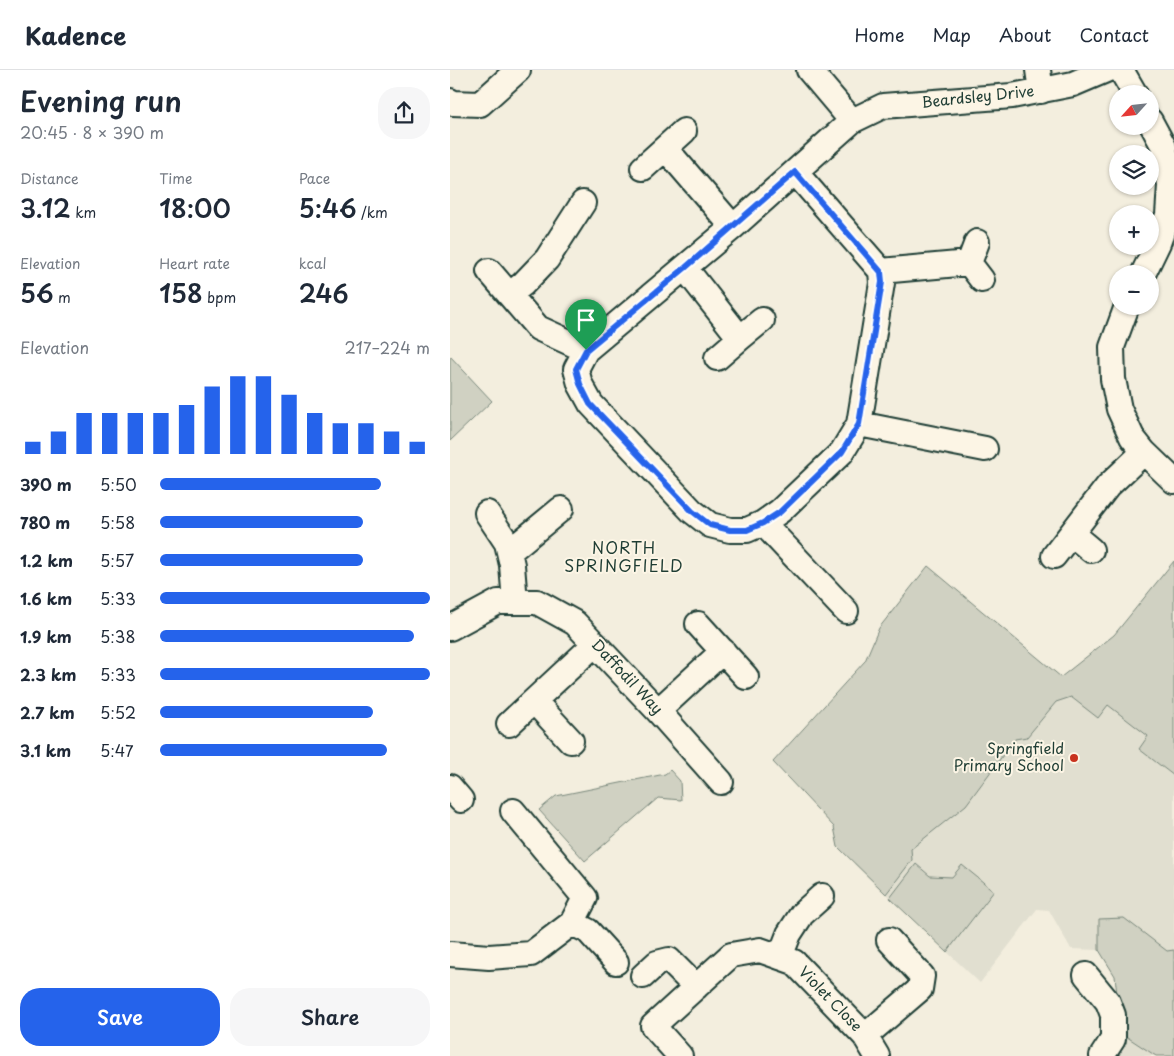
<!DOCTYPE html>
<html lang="en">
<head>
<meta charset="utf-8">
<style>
  :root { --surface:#fff; --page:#f6f6f7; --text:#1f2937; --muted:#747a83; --line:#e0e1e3; --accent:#2563eb }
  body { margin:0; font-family:"Playpen Sans",sans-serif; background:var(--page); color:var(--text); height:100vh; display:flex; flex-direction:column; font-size:19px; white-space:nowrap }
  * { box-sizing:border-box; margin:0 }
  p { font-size:16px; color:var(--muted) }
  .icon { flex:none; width:28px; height:28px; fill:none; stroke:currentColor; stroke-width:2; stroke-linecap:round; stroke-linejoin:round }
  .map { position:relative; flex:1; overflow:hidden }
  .panel { display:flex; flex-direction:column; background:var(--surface); width:450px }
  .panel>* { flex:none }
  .needle { width:32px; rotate:243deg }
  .tools { position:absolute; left:659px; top:15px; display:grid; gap:10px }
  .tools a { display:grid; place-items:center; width:50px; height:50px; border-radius:50%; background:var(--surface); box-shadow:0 1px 4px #0004; font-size:25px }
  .pin { position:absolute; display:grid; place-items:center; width:42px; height:42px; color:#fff; margin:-51px -21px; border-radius:50% 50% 50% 0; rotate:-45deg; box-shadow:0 0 5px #0007 }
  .pin .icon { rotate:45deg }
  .round { display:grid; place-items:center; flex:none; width:52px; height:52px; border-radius:20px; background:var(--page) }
  .summary { display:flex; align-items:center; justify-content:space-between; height:85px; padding:0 20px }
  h1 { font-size:28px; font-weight:600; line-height:38px }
  .metrics { display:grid; grid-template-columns:repeat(3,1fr); gap:8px; height:85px; padding:5px 20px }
  .metrics div { display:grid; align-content:center }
  .metrics b { font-size:25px; font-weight:600 }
  .metrics small { font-size:14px; font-weight:400 }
  .metrics p { font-size:14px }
  .chart { height:140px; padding:10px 20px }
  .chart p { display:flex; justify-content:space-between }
  .chart svg { width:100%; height:90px; margin-top:5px; stroke:var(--accent); stroke-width:6 }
  .primary-button { display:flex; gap:10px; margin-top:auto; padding:10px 20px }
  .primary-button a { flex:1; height:58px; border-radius:20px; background:var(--accent); color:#fff; font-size:20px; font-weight:600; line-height:58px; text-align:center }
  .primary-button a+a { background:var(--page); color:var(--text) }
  ul { padding:0 20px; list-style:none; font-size:16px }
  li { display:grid; grid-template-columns:80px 60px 1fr; align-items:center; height:38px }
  li i { height:12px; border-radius:6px; background:var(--accent) }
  header { display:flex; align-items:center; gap:30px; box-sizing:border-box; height:70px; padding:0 25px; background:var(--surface); border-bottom:1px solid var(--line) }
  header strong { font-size:24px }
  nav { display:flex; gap:28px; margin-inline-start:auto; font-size:18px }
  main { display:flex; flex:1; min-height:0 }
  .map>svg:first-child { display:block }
  .built { fill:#e1dfd0 }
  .green { fill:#d0d1c2; stroke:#78877b }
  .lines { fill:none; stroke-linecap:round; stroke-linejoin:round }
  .minor-casing { stroke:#1f3d34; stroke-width:28 }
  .minor { stroke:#fcf5e5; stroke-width:24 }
  .route-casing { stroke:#fff; stroke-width:10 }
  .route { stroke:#2563eb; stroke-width:6 }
  .poi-dot { fill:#c8321e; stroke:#fcf5e5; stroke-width:2 }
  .labels { text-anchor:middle; stroke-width:4; stroke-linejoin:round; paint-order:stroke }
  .street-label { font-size:15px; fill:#1f3d34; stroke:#fcf5e5 }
  .poi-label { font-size:15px; fill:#1f3d34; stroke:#fcf5e5; text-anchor:end }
  .neighbourhood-label { font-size:16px; letter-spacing:1px; fill:#1f3d34; stroke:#fcf5e5 }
</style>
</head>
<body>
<header>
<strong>Kadence</strong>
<nav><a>Home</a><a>Map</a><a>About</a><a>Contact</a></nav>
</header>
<main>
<section class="panel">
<div class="summary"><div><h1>Evening run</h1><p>20:45 · 8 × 390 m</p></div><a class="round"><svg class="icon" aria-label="share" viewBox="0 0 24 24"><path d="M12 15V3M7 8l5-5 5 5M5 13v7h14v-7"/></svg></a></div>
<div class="metrics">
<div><p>Distance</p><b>3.12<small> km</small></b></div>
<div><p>Time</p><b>18:00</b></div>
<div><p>Pace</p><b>5:46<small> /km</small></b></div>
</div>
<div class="metrics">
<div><p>Elevation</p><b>56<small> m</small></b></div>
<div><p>Heart rate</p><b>158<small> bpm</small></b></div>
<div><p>kcal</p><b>246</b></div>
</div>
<div class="chart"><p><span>Elevation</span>217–224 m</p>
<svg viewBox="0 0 160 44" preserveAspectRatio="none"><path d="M5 44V38M15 44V33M25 44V24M35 44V24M45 44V24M55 44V24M65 44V20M75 44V11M85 44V6M95 44V6M105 44V15M115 44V24M125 44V29M135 44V29M145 44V33M155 44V38"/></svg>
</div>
<ul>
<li><b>390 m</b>5:50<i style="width:82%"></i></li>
<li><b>780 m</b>5:58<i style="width:75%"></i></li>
<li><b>1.2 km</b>5:57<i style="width:75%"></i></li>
<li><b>1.6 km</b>5:33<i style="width:100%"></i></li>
<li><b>1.9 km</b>5:38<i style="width:94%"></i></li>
<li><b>2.3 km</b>5:33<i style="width:100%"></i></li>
<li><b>2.7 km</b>5:52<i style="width:79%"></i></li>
<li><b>3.1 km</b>5:47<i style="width:84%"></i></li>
</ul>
<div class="primary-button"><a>Save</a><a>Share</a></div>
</section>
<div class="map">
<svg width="724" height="986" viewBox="0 0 724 986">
  <rect width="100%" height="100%" fill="#f3eede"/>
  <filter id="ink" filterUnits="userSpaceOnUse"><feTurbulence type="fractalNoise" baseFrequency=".02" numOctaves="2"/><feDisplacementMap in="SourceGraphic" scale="10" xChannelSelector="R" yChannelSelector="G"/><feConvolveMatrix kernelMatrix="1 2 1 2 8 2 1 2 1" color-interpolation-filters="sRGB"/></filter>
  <g filter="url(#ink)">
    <path class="built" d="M 724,491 L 724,986 L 655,986 L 671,963 L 665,906 L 649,880 L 621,879 L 599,840 L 587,839 L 530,913 L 404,794 L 443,762 L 611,607 L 664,565 Z"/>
    <path class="green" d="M 0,286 L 42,331 L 0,371 Z
      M 724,491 L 724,706 L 689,679 L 698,666 L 658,635 L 648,648 L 621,627 L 606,632 L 577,667 L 565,669 L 516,735 L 461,779 L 462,790 L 436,824 L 388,777 L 384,757 L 323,692 L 415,591 L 429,558 L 478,496 L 611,607 L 664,565 Z
      M 220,700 L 230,711 L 231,730 L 208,728 L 135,791 L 89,740 L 106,726 L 215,704 Z
      M 466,794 L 480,806 L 502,807 L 512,795 L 544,821 L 497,882 L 440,828 Z
      M 674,848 L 717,881 L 724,880 L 724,986 L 706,986 L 671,963 L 665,906 L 649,880 L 649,849 Z"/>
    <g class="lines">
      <g class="minor-casing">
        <path id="minor" d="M 359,0 L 402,51
          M 588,0 L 591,21
          M 671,0 L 685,24
          M 0,31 L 2,33 L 30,34 L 68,0
          M 215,78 L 283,157
          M 193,98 L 234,61
          M 345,102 L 431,201 L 432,213 L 409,354 L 392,382 L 330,441 L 313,453 L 297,460 L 280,460 L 260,455 L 242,441 L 141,334 L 130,314 L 126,299 L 136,280 L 283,157 L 402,51 L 433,36 L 562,26 L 623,14 L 656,0
          M 519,193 L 532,210
          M 235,198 L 290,268 L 312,250
          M 39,201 L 88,258 L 136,280
          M 431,201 L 519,193 L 527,172
          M 693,204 L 708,173 L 718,145 L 720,115 L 714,77 L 700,51
          M 60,224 L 73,214 L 97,189 L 133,133
          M 267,288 L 290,268
          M 409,354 L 535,379
          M 694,382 L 724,411
          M 37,443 L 57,473 L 62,495 L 65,532
          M 313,453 L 396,541
          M 622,464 L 641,480
          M 59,482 L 111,439
          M 604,486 L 658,416 L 694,382 L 682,367 L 669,339 L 663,309 L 662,277 L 677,236
          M 248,554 L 296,607
          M 0,558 L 48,532 L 87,532 L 125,553 L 208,641 L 271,712
          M 84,631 L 121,671
          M 208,641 L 273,581
          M 59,654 L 145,574
          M 0,717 L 11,730
          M 122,853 L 138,861 L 166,892
          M 0,884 L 39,887 L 81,884 L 122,853 L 135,828 L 63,741
          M 330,887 L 339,864 L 352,844 L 372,826
          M 636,905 L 658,932 L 663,945 L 663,969 L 652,986
          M 193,906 L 207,893 L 219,890 L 246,917
          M 415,966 L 470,919 L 472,906 L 439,870
          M 230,986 L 203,956 L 281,885 L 310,880 L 344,892 L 415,966 L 427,986"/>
      </g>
      <use href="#minor" class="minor"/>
    </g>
  </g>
  <g class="lines" filter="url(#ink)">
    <g class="route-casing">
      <path id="route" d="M 345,102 L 431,202 L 432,212 L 409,354 L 392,382 L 330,442 L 313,453 L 297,460 L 280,460 L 260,455 L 242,441 L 140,334 L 130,314 L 126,299 L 136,280 L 235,198 Z"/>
    </g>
    <use href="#route" class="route"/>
  </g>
  <circle class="poi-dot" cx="624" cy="688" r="5"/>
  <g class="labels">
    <g class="street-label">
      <text transform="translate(528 27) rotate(-6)" y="5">Beardsley Drive</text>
      <text transform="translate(177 607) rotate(47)" y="5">Daffodil Way</text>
      <text transform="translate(380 929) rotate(46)" y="5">Violet Close</text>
    </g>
    <g class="poi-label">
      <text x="614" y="684">Springfield<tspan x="614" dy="17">Primary School</tspan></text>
    </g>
    <g class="neighbourhood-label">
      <text x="174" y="484">NORTH<tspan x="174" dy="18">SPRINGFIELD</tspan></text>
    </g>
  </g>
</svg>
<div class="tools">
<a><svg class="needle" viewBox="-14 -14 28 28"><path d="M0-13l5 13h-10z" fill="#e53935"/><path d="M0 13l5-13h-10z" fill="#747a83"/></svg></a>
<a><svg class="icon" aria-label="layers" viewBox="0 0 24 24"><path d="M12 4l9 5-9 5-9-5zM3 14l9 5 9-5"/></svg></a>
<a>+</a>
<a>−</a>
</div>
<div class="pin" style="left:136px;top:280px;background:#1e9e55"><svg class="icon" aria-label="arrive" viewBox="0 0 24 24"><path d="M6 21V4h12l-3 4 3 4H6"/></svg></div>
</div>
</main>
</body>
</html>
